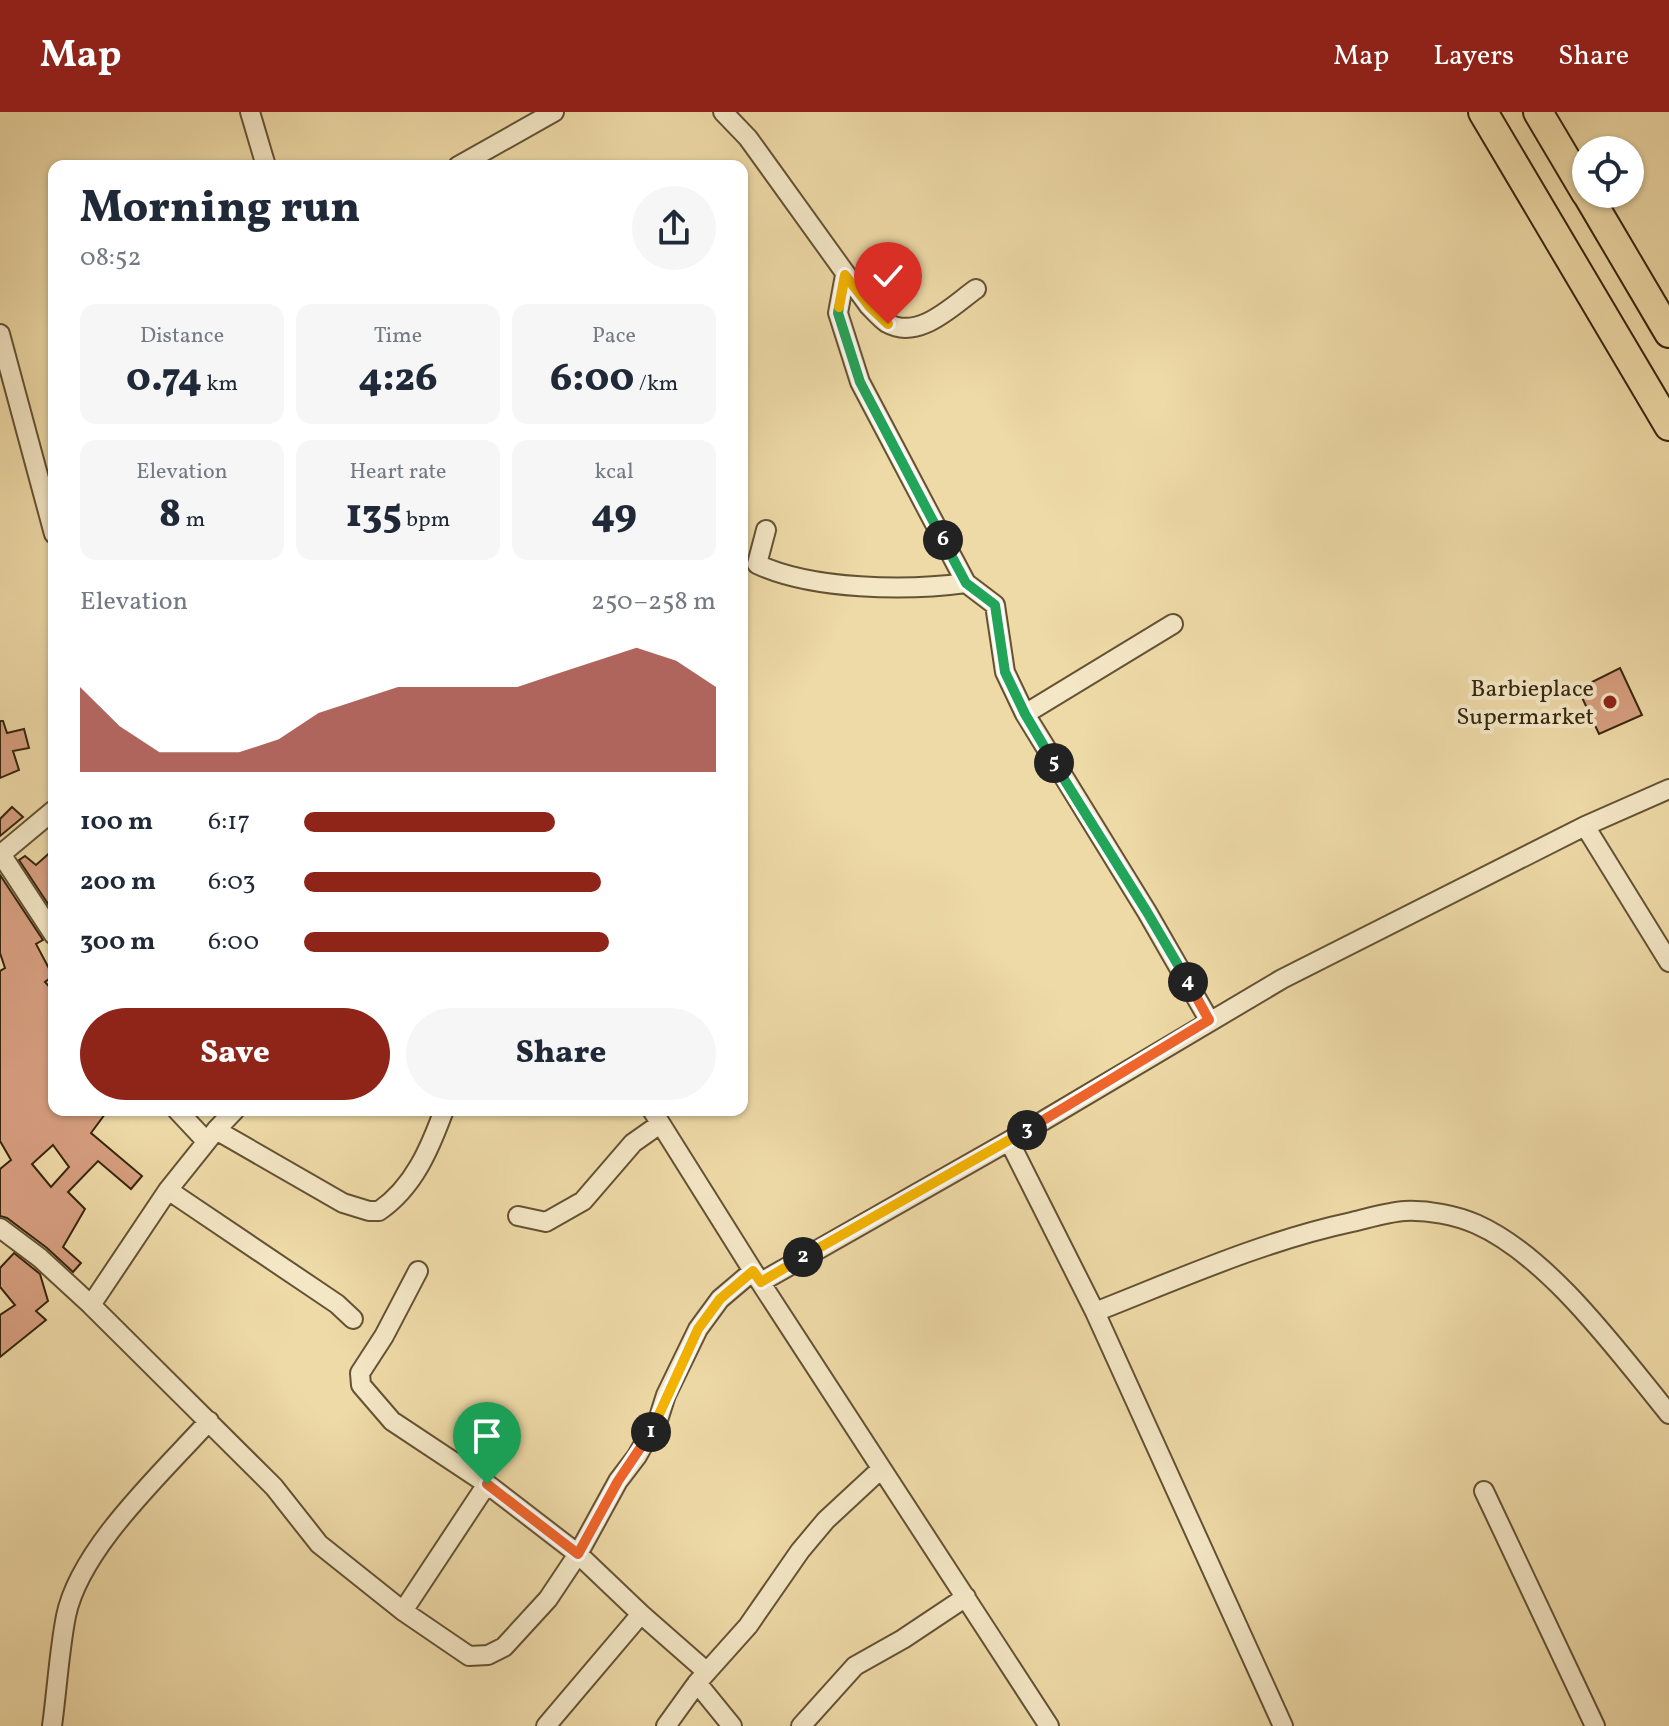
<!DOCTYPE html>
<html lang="en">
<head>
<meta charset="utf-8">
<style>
  :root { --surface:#fff; --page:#f6f6f7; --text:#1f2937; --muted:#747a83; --accent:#8f2418 }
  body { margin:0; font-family:Vollkorn,serif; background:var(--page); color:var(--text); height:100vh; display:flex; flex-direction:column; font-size:30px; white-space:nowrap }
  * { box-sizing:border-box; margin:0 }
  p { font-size:26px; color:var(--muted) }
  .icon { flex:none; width:44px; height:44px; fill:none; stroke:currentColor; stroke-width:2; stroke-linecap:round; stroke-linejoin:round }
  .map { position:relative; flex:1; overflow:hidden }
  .side { position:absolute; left:48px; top:48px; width:700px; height:956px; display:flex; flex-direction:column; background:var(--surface); border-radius:16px; box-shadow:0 2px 6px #0004 }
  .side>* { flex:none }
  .controls { position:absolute; left:1572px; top:24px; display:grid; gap:16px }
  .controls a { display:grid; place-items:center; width:72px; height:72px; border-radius:50%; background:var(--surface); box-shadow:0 2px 6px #0004; font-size:40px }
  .pin { position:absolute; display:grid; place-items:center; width:68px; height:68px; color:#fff; margin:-82px -34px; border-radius:50% 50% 50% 0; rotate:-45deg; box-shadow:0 0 8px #0007 }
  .pin .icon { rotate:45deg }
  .km { position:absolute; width:40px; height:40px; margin:-20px; border-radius:50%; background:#222; color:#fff; font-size:22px; line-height:40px; text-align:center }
  .round { display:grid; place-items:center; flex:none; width:84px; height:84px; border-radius:42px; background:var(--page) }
  .overview { display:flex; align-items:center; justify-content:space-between; height:136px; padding:0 32px }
  h1 { font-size:44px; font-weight:800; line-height:60px }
  .metrics { display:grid; grid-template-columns:repeat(3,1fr); gap:12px; height:136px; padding:8px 32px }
  .metrics div { display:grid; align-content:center; border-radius:16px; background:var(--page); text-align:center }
  .metrics b { font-size:40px; font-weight:800 }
  .metrics small { font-size:22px; font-weight:400 }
  .metrics p { font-size:22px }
  .chart { height:224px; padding:16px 32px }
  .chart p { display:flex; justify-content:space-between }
  .chart svg { width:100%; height:144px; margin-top:8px; fill:var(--accent); opacity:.7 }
  .cta { display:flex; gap:16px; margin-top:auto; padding:16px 32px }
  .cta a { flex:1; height:92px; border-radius:48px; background:var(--accent); color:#fff; font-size:32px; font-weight:800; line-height:92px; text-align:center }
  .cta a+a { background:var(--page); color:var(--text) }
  ul { padding:0 32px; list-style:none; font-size:26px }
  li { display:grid; grid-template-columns:128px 96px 1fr; align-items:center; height:60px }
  li i { height:20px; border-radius:10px; background:var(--accent) }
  header { display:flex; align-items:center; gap:48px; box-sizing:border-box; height:112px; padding:0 40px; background:var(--accent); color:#fff }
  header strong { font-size:38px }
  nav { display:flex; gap:44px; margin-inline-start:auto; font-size:28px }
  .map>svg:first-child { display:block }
  .building { fill:#d79f80; stroke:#36250d; stroke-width:2; fill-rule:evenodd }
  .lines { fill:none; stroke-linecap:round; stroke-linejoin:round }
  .minor-casing { stroke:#645234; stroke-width:22 }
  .primary-casing { stroke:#36250d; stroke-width:32 }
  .minor { stroke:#f4e7c6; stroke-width:18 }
  .primary { stroke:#eedaa7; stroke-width:28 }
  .split-1-casing { stroke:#fff; stroke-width:16 }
  .split-2-casing { stroke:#fff; stroke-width:16 }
  .split-3-casing { stroke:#fff; stroke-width:16 }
  .split-4-casing { stroke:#fff; stroke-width:16 }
  .split-5-casing { stroke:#fff; stroke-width:16 }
  .split-6-casing { stroke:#fff; stroke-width:16 }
  .split-7-casing { stroke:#fff; stroke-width:16 }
  .split-8-casing { stroke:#fff; stroke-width:16 }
  .split-1 { stroke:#f0652b; stroke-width:10 }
  .split-2 { stroke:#f5b400; stroke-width:10 }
  .split-3 { stroke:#f5b400; stroke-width:10 }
  .split-4 { stroke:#f0652b; stroke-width:10 }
  .split-5 { stroke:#22a559; stroke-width:10 }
  .split-6 { stroke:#22a559; stroke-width:10 }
  .split-7 { stroke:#22a559; stroke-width:10 }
  .split-8 { stroke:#f5b400; stroke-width:10 }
  .poi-dot { fill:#8f2418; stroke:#f4e7c6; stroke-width:3 }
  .labels { text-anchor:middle; stroke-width:8; stroke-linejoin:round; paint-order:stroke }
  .poi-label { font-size:24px; fill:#36250d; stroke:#f4e7c6; text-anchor:end }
</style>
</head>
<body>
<header>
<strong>Map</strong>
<nav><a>Map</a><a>Layers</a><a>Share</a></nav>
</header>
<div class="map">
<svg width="1669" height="1614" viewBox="0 0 1669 1614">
  <rect width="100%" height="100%" fill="#eedaa7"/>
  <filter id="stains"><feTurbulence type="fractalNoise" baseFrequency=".0025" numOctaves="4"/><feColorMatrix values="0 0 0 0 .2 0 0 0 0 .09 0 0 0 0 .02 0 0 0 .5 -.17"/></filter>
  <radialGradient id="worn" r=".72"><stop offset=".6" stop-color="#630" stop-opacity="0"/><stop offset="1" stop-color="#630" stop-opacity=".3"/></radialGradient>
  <path class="building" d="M 1620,556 L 1642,603 L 1599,622 L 1578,577 Z
    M 0,609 L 3,609 L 7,621 L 24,617 L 29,636 L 13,639 L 19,658 L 0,666 Z
    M 12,695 L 23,705 L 0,724 L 0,707 Z
    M 54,737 L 54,801 L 19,748 L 25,744 L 36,753 Z
    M 0,763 L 43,828 L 36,832 L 53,864 L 45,870 L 54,880 L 54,998 L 108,998 L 91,1021 L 142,1064 L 131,1077 L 98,1049 L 68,1080 L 85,1097 L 63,1135 L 81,1151 L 73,1160 L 47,1136 L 7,1106 L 0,1104 L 0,1057 L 11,1048 L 0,1029 L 0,859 L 5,856 L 0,841 ZM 53,1033 L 69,1055 L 51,1075 L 32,1052 Z
    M 14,1141 L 40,1162 L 48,1189 L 36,1199 L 46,1208 L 0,1245 L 0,1203 L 15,1193 L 0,1175 L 0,1156 Z"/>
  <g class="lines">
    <g class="minor-casing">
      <path id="minor" d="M 250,0 L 266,54
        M 723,0 L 748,26 L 869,194 C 874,199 881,207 887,211 C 919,229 953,193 976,177
        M 458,54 L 554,0
        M 845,163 L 838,201 L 860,270 L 966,471
        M 0,222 L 54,422
        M 766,418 L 757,452 C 812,478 907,479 966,471 L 995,493 L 1005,560 L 1025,602 L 1147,800 L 1209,908
        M 1025,602 L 1173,512
        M 1585,714 L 1669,850
        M 1,742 L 54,823
        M 0,743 L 54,698
        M 177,998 L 206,1029
        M 652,998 L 753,1159 L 1049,1614
        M 216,1018 L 343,1091 L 369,1099 L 379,1099 C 414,1075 430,1036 444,998
        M 1009,1029 L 1095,1200 L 1283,1614
        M 168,1078 L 337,1192 L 353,1207
        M 518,1104 L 546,1110 L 583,1089 L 633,1031 L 660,1012
        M 0,1116 L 40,1146 L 91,1193 L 168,1078 L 216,1018 L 235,998
        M 418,1159 L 384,1224 L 360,1261 L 361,1273 L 392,1309 L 487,1372 L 578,1442 L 641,1502 L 707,1560
        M 761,1170 L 1009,1029 L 1282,867 L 1585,714 L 1669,677
        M 91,1193 L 274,1375 L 319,1432 L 403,1499 L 469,1544 L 488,1543 L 504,1535 L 548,1487 L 578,1442 L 618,1369 L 637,1344 L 659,1305 L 666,1283 L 698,1217 L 720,1187 L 753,1159
        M 1095,1200 C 1179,1167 1263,1129 1352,1110 C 1369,1106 1388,1100 1405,1099 C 1428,1098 1455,1103 1476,1112 C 1549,1144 1619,1241 1669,1302
        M 1484,1379 L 1595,1614
        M 403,1499 L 487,1372
        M 697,1571 L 732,1614
        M 52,1614 C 57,1578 59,1540 66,1504 C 80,1436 162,1361 209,1309
        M 546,1614 L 641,1502
        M 666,1614 L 697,1571 L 748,1514 L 800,1439 L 826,1408 L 881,1357
        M 801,1614 L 855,1554 L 903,1527 L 966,1485"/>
    </g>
    <g class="primary-casing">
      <path id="primary" d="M 1483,0 L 1669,314
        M 1538,0 L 1586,81
        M 1587,82 L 1669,221"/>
    </g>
    <use href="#minor" class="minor"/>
    <use href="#primary" class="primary"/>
  </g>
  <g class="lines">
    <g class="split-1-casing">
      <path id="split-1" d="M 487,1372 L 578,1442 L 618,1369 L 651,1320"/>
    </g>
    <g class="split-2-casing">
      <path id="split-2" d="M 651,1320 L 698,1217 L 720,1187 L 753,1159 L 761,1170 L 803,1145"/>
    </g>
    <g class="split-3-casing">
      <path id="split-3" d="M 803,1145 L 1027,1018"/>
    </g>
    <g class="split-4-casing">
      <path id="split-4" d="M 1027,1018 L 1209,908 L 1188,870"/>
    </g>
    <g class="split-5-casing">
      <path id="split-5" d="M 1054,651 L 1147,800 L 1188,870"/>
    </g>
    <g class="split-6-casing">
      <path id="split-6" d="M 943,428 L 966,471 L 995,493 L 1005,560 L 1025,602 L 1054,651"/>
    </g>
    <g class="split-7-casing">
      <path id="split-7" d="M 839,195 L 838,201 L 860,270 L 943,428"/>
    </g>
    <g class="split-8-casing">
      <path id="split-8" d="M 839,195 L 845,163 L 869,194 L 888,212"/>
    </g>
    <use href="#split-1" class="split-1"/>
    <use href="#split-2" class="split-2"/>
    <use href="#split-3" class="split-3"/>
    <use href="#split-4" class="split-4"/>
    <use href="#split-5" class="split-5"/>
    <use href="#split-6" class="split-6"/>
    <use href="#split-7" class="split-7"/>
    <use href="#split-8" class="split-8"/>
  </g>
  <circle class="poi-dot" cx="1610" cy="590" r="8"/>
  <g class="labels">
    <g class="poi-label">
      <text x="1594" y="584">Barbieplace<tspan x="1594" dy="28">Supermarket</tspan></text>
    </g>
  </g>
  <rect width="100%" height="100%" filter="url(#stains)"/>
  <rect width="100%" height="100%" fill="url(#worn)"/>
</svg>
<div class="controls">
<a><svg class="icon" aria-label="locate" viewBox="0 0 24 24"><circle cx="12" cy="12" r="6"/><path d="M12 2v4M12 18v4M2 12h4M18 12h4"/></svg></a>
</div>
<div class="pin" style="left:487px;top:1372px;background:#1e9e55"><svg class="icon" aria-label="arrive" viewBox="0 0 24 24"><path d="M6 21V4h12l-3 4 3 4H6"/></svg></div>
<div class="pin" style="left:888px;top:212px;background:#d93025"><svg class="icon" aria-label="check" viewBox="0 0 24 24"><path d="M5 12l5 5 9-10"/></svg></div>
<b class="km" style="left:651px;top:1320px">1</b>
<b class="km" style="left:803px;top:1145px">2</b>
<b class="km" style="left:1027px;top:1018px">3</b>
<b class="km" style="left:1188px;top:870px">4</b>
<b class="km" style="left:1054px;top:651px">5</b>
<b class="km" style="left:943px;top:428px">6</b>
<section class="side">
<div class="overview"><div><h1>Morning run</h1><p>08:52</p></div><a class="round"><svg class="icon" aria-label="share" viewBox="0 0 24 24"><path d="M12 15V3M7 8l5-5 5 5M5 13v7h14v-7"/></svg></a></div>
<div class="metrics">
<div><p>Distance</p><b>0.74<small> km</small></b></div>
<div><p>Time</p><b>4:26</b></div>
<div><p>Pace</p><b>6:00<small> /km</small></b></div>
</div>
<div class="metrics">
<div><p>Elevation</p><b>8<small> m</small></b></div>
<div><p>Heart rate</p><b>135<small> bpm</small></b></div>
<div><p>kcal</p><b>49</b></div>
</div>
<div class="chart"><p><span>Elevation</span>250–258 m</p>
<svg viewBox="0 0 160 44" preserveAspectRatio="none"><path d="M0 44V18L10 30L20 38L30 38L40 38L50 34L60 26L70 22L80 18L90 18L100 18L110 18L120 14L130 10L140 6L150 10L160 18V44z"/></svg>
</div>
<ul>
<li><b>100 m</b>6:17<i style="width:61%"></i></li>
<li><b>200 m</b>6:03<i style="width:72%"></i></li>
<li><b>300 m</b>6:00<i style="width:74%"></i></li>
</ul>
<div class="cta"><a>Save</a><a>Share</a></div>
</section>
</div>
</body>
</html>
